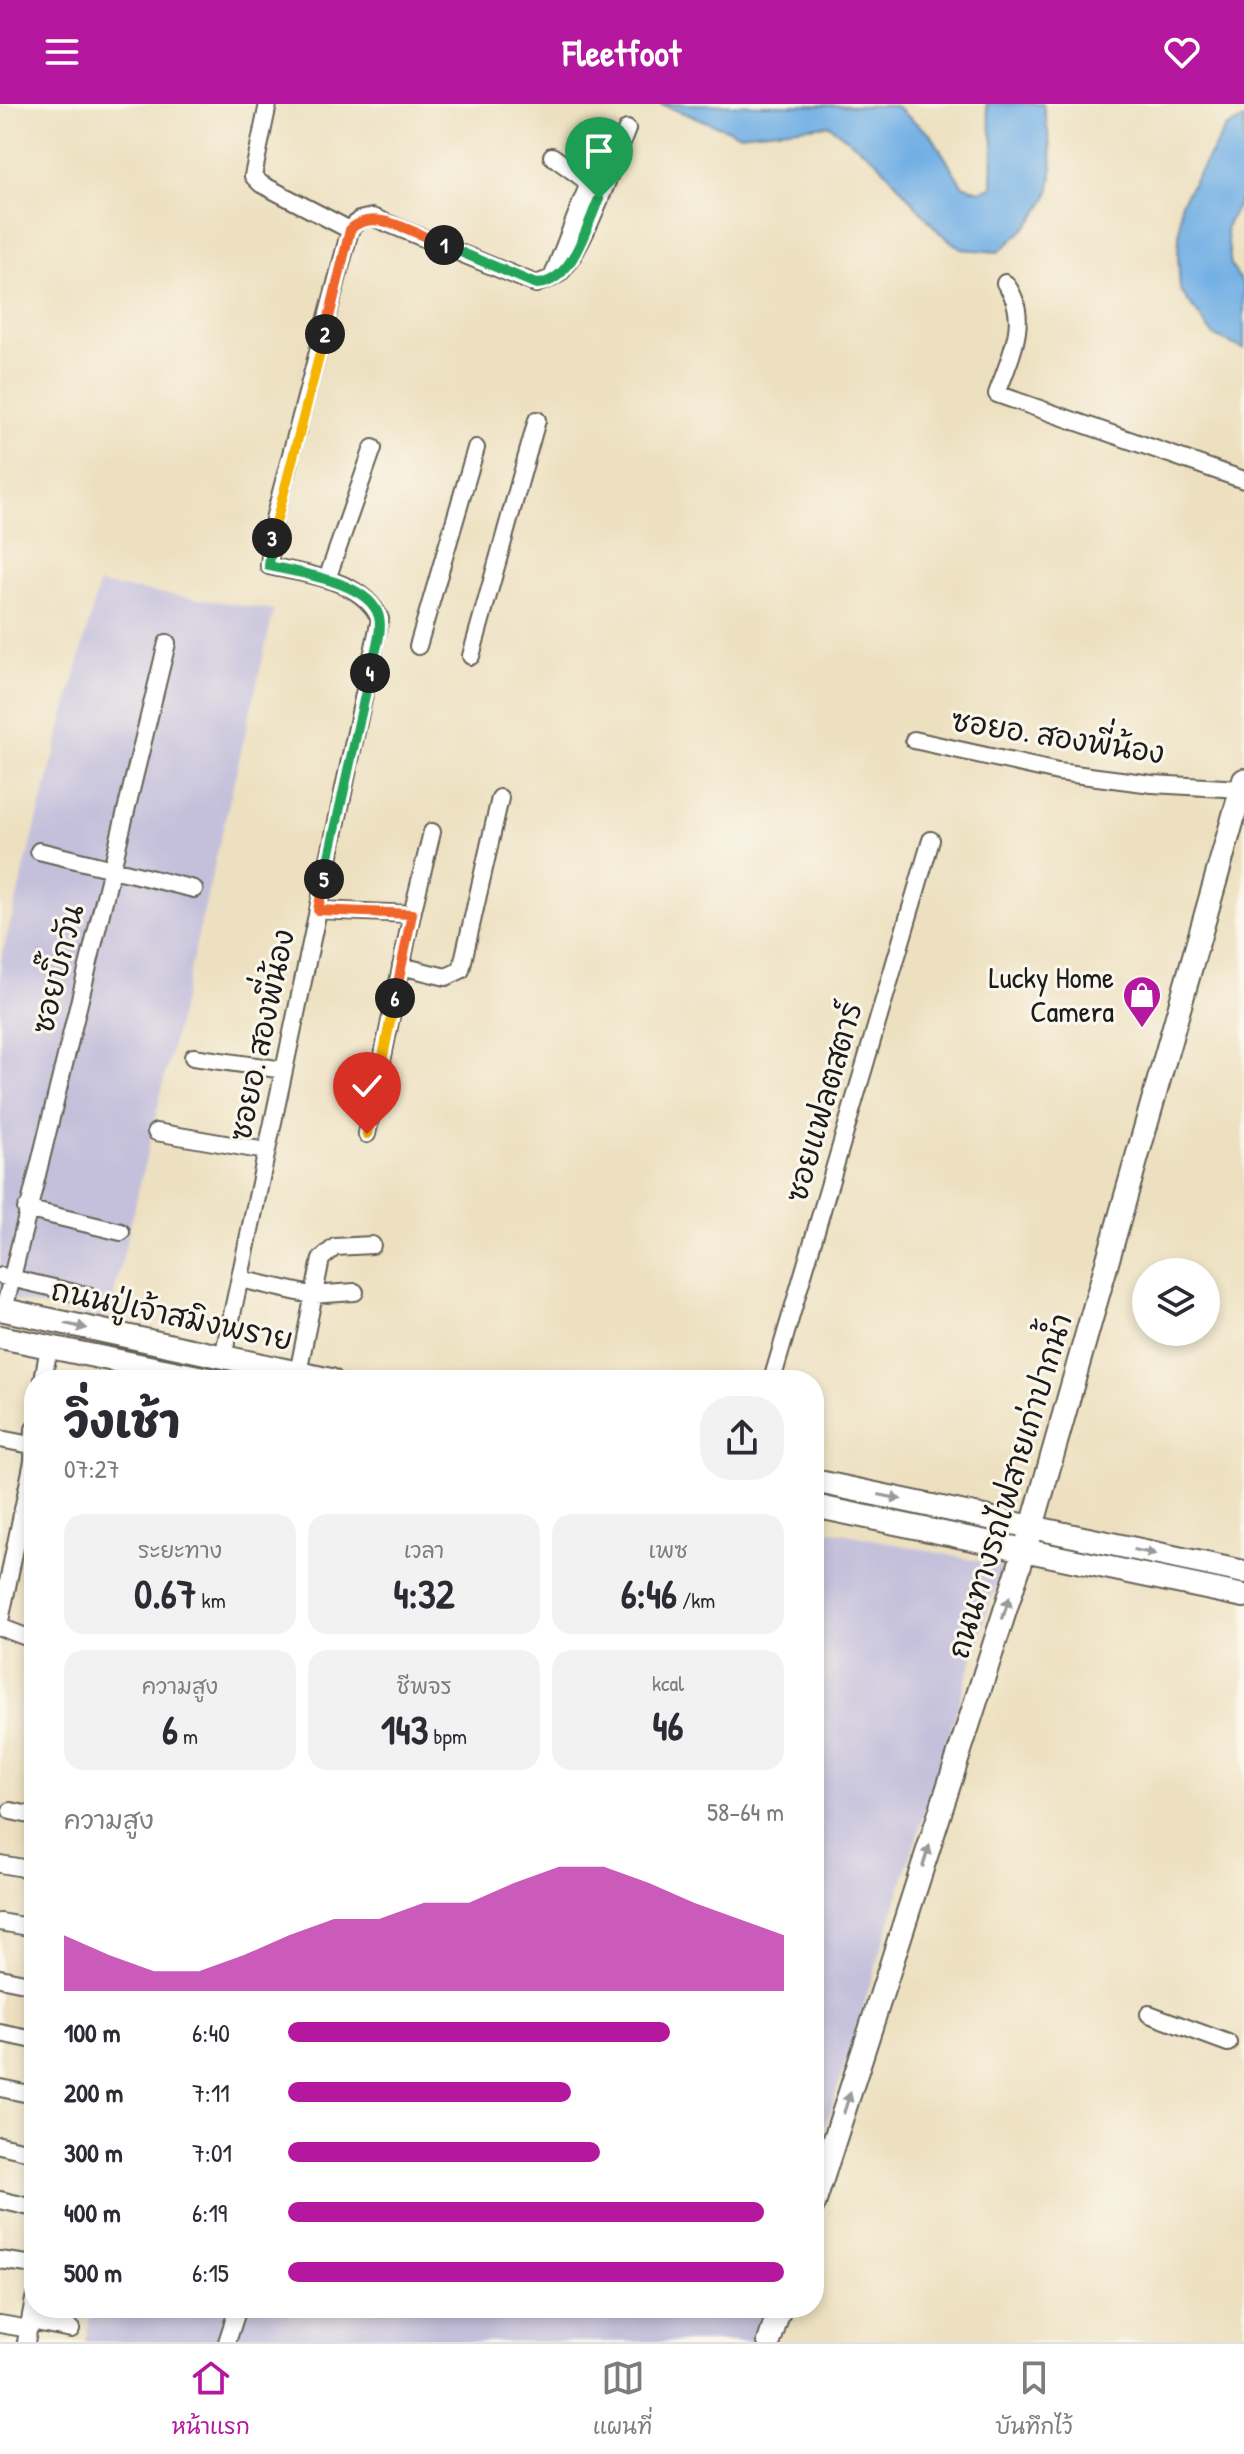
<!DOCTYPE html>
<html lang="th">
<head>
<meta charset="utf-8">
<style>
  :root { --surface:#fff; --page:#f2f2f3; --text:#2b2b33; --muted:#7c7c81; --line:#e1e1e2; --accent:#b5179e }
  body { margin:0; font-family:"Patrick Hand","Playpen Sans Thai",sans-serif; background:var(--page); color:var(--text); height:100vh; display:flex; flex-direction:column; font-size:30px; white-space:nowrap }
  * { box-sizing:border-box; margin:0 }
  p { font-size:26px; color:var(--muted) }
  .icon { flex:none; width:44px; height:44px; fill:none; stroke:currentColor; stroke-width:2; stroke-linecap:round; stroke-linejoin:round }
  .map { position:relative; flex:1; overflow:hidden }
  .panel { position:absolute; left:24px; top:1266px; width:800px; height:948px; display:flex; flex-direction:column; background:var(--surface); border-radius:32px; box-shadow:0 4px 12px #0003 }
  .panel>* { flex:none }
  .tools { position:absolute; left:1132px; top:1154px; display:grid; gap:16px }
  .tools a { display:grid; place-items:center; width:88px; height:88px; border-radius:50%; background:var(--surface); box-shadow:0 4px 12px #0003; font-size:40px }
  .pin { position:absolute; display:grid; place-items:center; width:68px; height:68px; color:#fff; margin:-82px -34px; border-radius:50% 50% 50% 0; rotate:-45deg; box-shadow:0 0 8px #0007 }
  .pin .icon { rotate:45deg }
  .km { position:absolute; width:40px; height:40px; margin:-20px; border-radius:50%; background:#222; color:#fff; font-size:22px; line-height:40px; text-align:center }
  .round { display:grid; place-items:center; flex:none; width:84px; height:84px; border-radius:32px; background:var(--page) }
  .summary { display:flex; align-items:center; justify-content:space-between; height:136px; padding:0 40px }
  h1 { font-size:44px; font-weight:800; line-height:60px }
  .figures { display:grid; grid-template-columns:repeat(3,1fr); gap:12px; height:136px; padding:8px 40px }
  .figures div { display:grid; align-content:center; border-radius:20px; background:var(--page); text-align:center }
  .figures b { font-size:40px; font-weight:800 }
  .figures small { font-size:22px; font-weight:400 }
  .figures p { font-size:22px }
  .chart { height:224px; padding:16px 40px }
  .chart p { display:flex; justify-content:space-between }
  .chart svg { width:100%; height:144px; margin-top:8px; fill:var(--accent); opacity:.7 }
  ul { padding:0 40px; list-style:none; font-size:26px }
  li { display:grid; grid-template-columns:128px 96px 1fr; align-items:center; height:60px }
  li i { height:20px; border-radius:10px; background:var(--accent) }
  header { display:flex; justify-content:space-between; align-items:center; height:104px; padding:0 40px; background:var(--accent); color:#fff; font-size:36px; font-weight:800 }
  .tab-bar { display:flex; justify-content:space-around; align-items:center; height:112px; border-top:2px solid var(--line); background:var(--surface); font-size:22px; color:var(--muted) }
  .tab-bar a { display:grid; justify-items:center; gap:4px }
  .tab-bar .selected { color:var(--accent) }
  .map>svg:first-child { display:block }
  .industrial { fill:#c4c0db }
  .water { fill:#71afe4; stroke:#466680; stroke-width:2 }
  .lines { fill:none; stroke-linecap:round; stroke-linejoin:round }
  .minor-casing { stroke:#656155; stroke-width:20 }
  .secondary-casing { stroke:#656155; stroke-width:26 }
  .minor { stroke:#fff; stroke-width:16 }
  .secondary { stroke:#fff; stroke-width:22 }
  .oneway { fill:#999 }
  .split-1-casing { stroke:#fff; stroke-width:16 }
  .split-2-casing { stroke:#fff; stroke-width:16 }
  .split-3-casing { stroke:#fff; stroke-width:16 }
  .split-4-casing { stroke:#fff; stroke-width:16 }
  .split-5-casing { stroke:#fff; stroke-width:16 }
  .split-6-casing { stroke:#fff; stroke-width:16 }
  .split-7-casing { stroke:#fff; stroke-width:16 }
  .split-1 { stroke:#22a559; stroke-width:10 }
  .split-2 { stroke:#f0652b; stroke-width:10 }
  .split-3 { stroke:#f5b400; stroke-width:10 }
  .split-4 { stroke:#22a559; stroke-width:10 }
  .split-5 { stroke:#22a559; stroke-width:10 }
  .split-6 { stroke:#f0652b; stroke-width:10 }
  .split-7 { stroke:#f5b400; stroke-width:10 }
  .labels { text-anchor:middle; stroke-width:6; stroke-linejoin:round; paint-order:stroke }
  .street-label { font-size:30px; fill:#1c1c1c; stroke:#fbf7ec }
  .poi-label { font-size:30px; fill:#1c1c1c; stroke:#fbf7ec; text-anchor:end }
</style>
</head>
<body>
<header><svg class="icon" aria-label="menu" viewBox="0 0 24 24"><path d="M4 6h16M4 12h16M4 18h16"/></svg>Fleetfoot<svg class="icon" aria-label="heart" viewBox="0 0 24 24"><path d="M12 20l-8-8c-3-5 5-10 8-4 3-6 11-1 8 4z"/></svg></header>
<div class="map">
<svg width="1244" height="2238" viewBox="0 0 1244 2238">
  <rect width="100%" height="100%" fill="#fbf7ec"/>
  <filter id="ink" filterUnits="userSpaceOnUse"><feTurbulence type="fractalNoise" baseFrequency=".0125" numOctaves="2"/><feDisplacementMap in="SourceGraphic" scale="16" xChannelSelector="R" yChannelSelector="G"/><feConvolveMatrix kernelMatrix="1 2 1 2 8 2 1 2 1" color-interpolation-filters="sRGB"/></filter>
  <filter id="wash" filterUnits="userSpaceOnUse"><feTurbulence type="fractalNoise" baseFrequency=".006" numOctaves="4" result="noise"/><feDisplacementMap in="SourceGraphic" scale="32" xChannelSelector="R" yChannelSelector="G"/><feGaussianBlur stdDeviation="1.8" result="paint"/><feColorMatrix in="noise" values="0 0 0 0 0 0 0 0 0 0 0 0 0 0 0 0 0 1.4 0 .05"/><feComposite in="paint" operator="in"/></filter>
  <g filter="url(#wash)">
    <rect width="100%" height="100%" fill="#ede0c0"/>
    <path class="industrial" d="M 99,480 L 274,506 L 108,1217 L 0,1193 L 0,858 Z
      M 814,1423 L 1002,1462 L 814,2059 Z
      M 92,2204 L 768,2204 L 757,2238 L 85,2238 Z"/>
    <path class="water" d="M 660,0 L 895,2 L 932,32 L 962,81 L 979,87 L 992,83 L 993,38 L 986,0 L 1043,0 C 1057,78 1063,95 998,148 L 961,145 L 939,128 L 878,58 L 829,21 L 739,30 Z
      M 1244,15 L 1244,89 L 1226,123 L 1231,162 L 1244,181 L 1244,245 L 1214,232 L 1180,186 L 1178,151 L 1181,99 L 1226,24 Z"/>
  </g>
  <g filter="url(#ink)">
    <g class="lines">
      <g class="minor-casing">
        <path id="minor" d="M 350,126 L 359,116 L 372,113 L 536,180 L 552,174 L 587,84 L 585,76 L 552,52
          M 557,171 C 578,160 617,52 627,25
          M 1005,179 C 1032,213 1010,253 997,290 L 1244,376
          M 327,475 L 373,344
          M 418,542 L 476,344
          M 471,552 L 537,316
          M 914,636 L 1058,668 L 1152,680 L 1242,685
          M 39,747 L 194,785
          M 318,806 L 412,810 L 432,728
          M 401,862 L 446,873 L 461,866 L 500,694
          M 193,953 L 284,966
          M 156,1028 L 266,1047
          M 367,1030 L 412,810
          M 26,1105 L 121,1128
          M 2,1172 L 88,1192
          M 240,1175 L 311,1191 L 355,1188
          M 4,1206 L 167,539
          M 223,1253 L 380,515 C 362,475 308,471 269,462 L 274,415 L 350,126 L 261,80 L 253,72 L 268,0
          M 298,1269 L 321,1155 L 335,1143 L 372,1141
          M 43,1276 L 49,1243
          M 772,1276 L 931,736
          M 0,1335 L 31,1341
          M 0,1517 L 33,1357 L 34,1325
          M 0,1523 L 34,1536
          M 11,1707 L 34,1712
          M 0,1760 L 34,1766
          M 0,1818 L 34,1824
          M 0,1874 L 34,1881
          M 1149,1910 L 1228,1939
          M 0,1929 L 34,1936
          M 0,1984 L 34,1991
          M 0,2041 L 34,2049
          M 0,2096 L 34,2104
          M 0,2156 L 34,2161
          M 30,2217 L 71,2225
          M 0,2220 L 29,2225
          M 26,2238 L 34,2195
          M 227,2238 L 238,2204"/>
      </g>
      <g class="secondary-casing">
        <path id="secondary" d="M 0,1205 L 331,1276
          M 0,1233 L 213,1276
          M 814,1377 L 1244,1468
          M 814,1402 L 1244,1492
          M 814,2100 L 1032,1423 L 1244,676
          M 769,2238 L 780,2204"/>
      </g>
      <use href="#minor" class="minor"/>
      <use href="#secondary" class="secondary"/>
    </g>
    <defs><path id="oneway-solid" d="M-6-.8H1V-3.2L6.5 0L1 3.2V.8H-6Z" transform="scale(2)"/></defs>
    <g class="oneway">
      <use href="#oneway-solid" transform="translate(76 1222) rotate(12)"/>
      <use href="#oneway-solid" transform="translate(890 1393) rotate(12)"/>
      <use href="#oneway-solid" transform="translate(1145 1448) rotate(12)"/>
      <use href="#oneway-solid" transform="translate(1006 1504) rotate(-72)"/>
      <use href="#oneway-solid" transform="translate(926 1752) rotate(-72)"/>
      <use href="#oneway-solid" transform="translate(847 1999) rotate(-72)"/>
    </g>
  </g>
  <g class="lines" filter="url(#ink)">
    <g class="split-1-casing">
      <path id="split-1" d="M 444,141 L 536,180 C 573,179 586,122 599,95"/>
    </g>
    <g class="split-2-casing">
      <path id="split-2" d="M 325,230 L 350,126 C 373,101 417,131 444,141"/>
    </g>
    <g class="split-3-casing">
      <path id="split-3" d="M 272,434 L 325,230"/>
    </g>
    <g class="split-4-casing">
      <path id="split-4" d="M 272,434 L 269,462 C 299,469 370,478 379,513 C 383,529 373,553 370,569"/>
    </g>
    <g class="split-5-casing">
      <path id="split-5" d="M 324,775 L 370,569"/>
    </g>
    <g class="split-6-casing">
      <path id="split-6" d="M 324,775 L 318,806 L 412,810 L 395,894"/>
    </g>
    <g class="split-7-casing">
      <path id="split-7" d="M 367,1030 L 395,894"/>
    </g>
    <use href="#split-1" class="split-1"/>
    <use href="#split-2" class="split-2"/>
    <use href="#split-3" class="split-3"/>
    <use href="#split-4" class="split-4"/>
    <use href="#split-5" class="split-5"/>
    <use href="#split-6" class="split-6"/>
    <use href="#split-7" class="split-7"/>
  </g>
  <defs>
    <g id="shop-pin" transform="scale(2)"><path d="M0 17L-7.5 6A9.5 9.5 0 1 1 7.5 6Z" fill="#b5179e" stroke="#fbf7ec"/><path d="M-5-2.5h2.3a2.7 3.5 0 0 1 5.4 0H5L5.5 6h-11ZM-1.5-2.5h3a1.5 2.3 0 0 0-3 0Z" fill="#fff"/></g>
  </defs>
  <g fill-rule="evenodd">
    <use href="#shop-pin" x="1142" y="891"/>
  </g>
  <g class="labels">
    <g class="street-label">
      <text transform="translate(1058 633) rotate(9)" y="10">ซอยอ. สองพี่น้อง</text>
      <text transform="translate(58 865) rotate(-76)" y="10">ซอยบิ๊กวัน</text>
      <text transform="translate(262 931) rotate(-78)" y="10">ซอยอ. สองพี่น้อง</text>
      <text transform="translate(824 998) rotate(-74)" y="10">ซอยแฟลตสตาร์</text>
      <text transform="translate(172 1211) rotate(12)" y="10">ถนนปู่เจ้าสมิงพราย</text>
      <text transform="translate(1010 1382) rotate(-73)" y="10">ถนนทางรถไฟสายเก่าปากน้ำ</text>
    </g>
    <g class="poi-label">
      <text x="1114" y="884">Lucky Home<tspan x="1114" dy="34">Camera</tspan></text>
    </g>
  </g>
</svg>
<div class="tools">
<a><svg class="icon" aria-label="layers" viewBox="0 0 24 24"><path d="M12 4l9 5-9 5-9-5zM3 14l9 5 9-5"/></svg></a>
</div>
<div class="pin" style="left:599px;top:95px;background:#1e9e55"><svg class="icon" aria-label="arrive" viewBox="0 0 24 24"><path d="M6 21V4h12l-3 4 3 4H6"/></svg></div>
<div class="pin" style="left:367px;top:1030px;background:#d93025"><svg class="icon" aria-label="check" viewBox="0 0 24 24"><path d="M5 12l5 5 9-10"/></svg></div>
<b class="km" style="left:444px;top:141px">1</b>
<b class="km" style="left:325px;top:230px">2</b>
<b class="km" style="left:272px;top:434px">3</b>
<b class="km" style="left:370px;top:569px">4</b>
<b class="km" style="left:324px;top:775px">5</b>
<b class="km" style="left:395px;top:894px">6</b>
<section class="panel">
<div class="summary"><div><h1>วิ่งเช้า</h1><p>07:27</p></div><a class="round"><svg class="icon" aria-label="share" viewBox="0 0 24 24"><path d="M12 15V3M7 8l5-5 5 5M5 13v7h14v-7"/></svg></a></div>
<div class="figures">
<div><p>ระยะทาง</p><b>0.67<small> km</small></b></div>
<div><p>เวลา</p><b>4:32</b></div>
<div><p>เพซ</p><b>6:46<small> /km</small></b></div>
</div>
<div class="figures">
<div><p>ความสูง</p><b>6<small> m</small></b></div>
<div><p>ชีพจร</p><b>143<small> bpm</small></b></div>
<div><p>kcal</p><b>46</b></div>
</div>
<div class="chart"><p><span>ความสูง</span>58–64 m</p>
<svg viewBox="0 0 160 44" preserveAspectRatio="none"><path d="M0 44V27L10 33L20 38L30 38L40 33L50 27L60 22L70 22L80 17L90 17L100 11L110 6L120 6L130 11L140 17L150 22L160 27V44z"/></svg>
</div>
<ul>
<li><b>100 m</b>6:40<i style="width:77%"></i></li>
<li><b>200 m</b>7:11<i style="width:57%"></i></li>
<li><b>300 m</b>7:01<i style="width:63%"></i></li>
<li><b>400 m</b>6:19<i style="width:96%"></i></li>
<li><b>500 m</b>6:15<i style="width:100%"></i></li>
</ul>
</section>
</div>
<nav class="tab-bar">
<a class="selected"><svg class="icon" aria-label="home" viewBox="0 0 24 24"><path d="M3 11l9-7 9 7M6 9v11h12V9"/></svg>หน้าแรก</a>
<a><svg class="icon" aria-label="map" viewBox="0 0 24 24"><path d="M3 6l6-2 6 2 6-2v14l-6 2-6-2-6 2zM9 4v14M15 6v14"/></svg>แผนที่</a>
<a><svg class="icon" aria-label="saved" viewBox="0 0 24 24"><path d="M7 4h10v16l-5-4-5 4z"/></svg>บันทึกไว้</a>
</nav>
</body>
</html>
